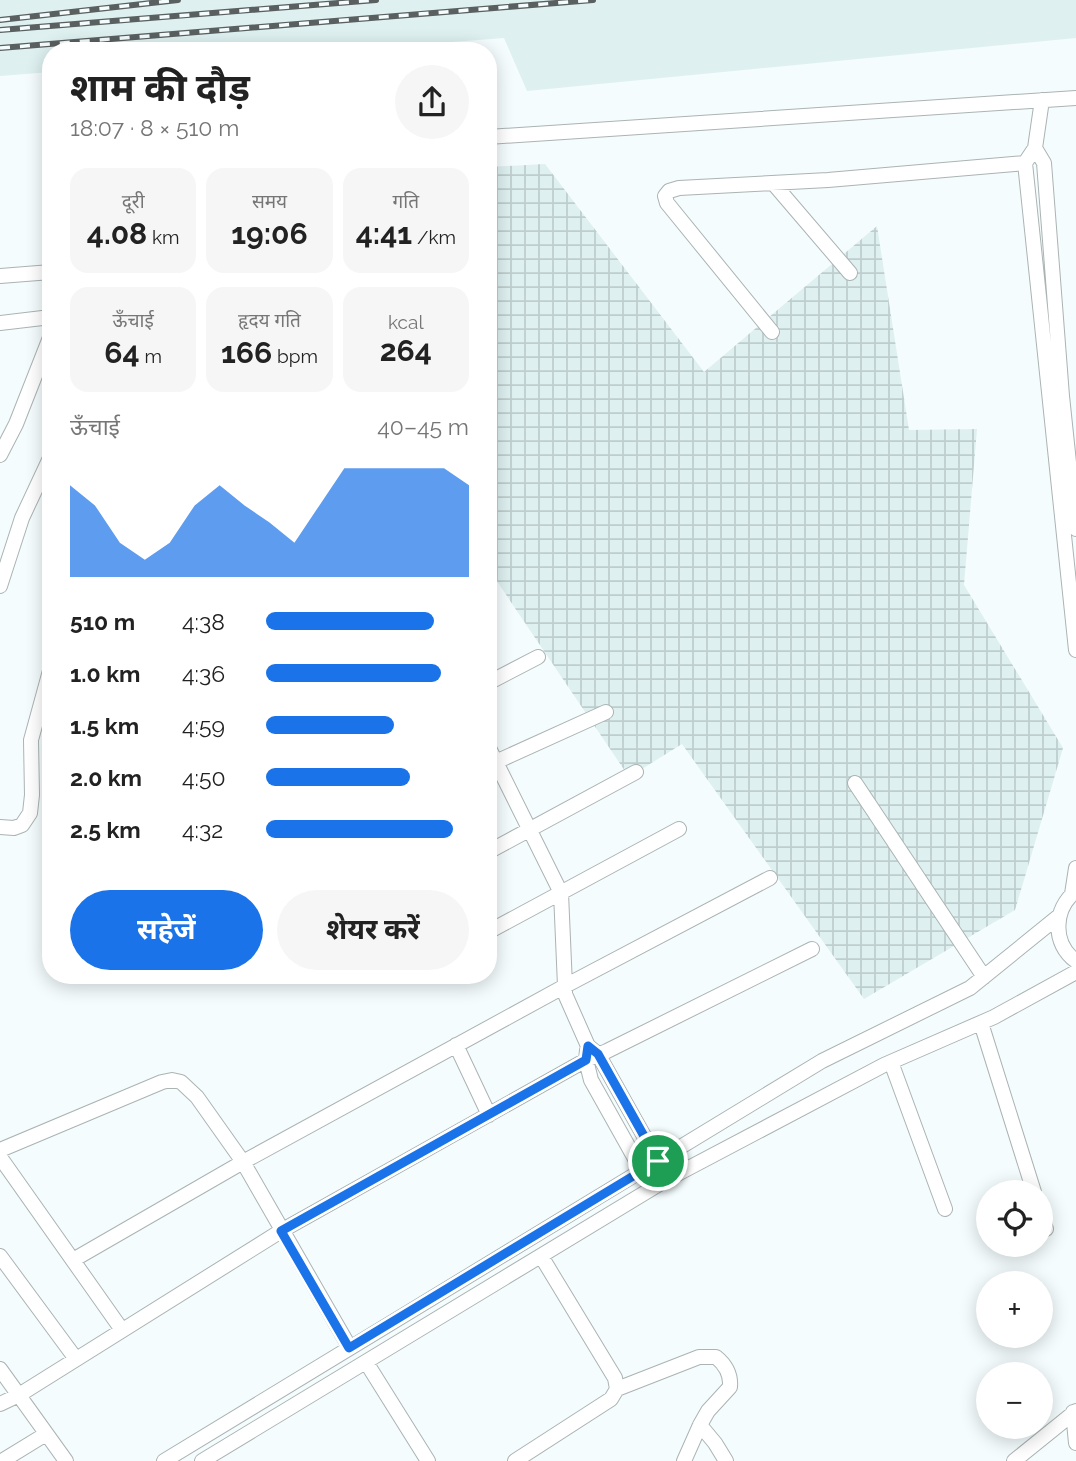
<!DOCTYPE html>
<html lang="hi">
<head>
<meta charset="utf-8">
<style>
  :root { --surface:#fff; --page:#f6f6f6; --text:#222; --muted:#767676; --accent:#1a73e8 }
  body { margin:0; font-family:Raleway,"Noto Sans Devanagari",sans-serif; background:var(--page); color:var(--text); height:100vh; display:flex; flex-direction:column; font-size:26px; white-space:nowrap }
  * { box-sizing:border-box; margin:0 }
  p { font-size:23px; color:var(--muted) }
  .icon { flex:none; width:38px; height:38px; fill:none; stroke:currentColor; stroke-width:2; stroke-linecap:round; stroke-linejoin:round }
  .map { position:relative; flex:1; overflow:hidden }
  .sheet { position:absolute; left:42px; top:42px; width:455px; height:942px; display:flex; flex-direction:column; background:var(--surface); border-radius:28px; box-shadow:0 4px 18px #0003 }
  .sheet>* { flex:none }
  .controls { position:absolute; left:976px; top:1180px; display:grid; gap:14px }
  .controls a { display:grid; place-items:center; width:77px; height:77px; border-radius:50%; background:var(--surface); box-shadow:0 4px 18px #0003; font-size:35px }
  .pin { position:absolute; display:grid; place-items:center; width:60px; height:60px; color:#fff; margin:-30px; border:4px solid #fff; border-radius:50%; box-shadow:0 2px 7px #0007 }
  .round { display:grid; place-items:center; flex:none; width:74px; height:74px; border-radius:37px; background:var(--page) }
  .summary { display:flex; align-items:center; justify-content:space-between; height:119px; padding:0 28px }
  h1 { font-size:38px; font-weight:700; line-height:52px }
  .metrics { display:grid; grid-template-columns:repeat(3,1fr); gap:10px; height:119px; padding:7px 28px }
  .metrics div { display:grid; align-content:center; border-radius:18px; background:var(--page); text-align:center }
  .metrics b { font-size:30px; font-weight:700 }
  .metrics small { font-size:19px; font-weight:400 }
  .metrics p { font-size:19px }
  .chart { height:196px; padding:14px 28px }
  .chart p { display:flex; justify-content:space-between }
  .chart svg { width:100%; height:126px; margin-top:7px; fill:var(--accent); opacity:.7 }
  .cta { display:flex; gap:14px; margin-top:auto; padding:14px 28px }
  .cta a { flex:1; height:80px; border-radius:42px; background:var(--accent); color:#fff; font-size:28px; font-weight:700; line-height:80px; text-align:center }
  .cta a+a { background:var(--page); color:var(--text) }
  ul { padding:0 28px; list-style:none; font-size:23px }
  li { display:grid; grid-template-columns:112px 84px 1fr; align-items:center; height:52px }
  li i { height:18px; border-radius:9px; background:var(--accent) }
  .map>svg:first-child { display:block }
  .built { fill:#def0f0 }
  .industrial { fill:url(#industrial-grid) }
  .lines { fill:none; stroke-linecap:round; stroke-linejoin:round }
  .minor-casing { stroke:#abb3b3; stroke-width:16 }
  .minor { stroke:#fff; stroke-width:14 }
  .rail-casing { stroke:#5a5f5f; stroke-width:6 }
  .rail { stroke:#f4fcfd; stroke-width:3.5; stroke-dasharray:10; stroke-linecap:butt }
  .route-casing { stroke:#fff; stroke-width:14 }
  .route { stroke:#1a73e8; stroke-width:9 }
</style>
</head>
<body>
<div class="map">
<svg width="1076" height="1461" viewBox="0 0 1076 1461">
  <defs>
    <pattern id="industrial-grid" width="8" height="8" patternUnits="userSpaceOnUse" patternTransform="scale(1.75)"><rect width="8" height="8" fill="#def0f0"/><path d="M0 4h8M4 0v8" fill="none" stroke="#becdcd"/></pattern>
  </defs>
  <rect width="100%" height="100%" fill="#f4fcfd"/>
  <path class="built" d="M 0,0 L 1076,0 L 1076,38 L 527,91 L 504,38 L 332,51 L 51,51 L 51,72 L 0,76 Z"/>
  <path class="industrial" d="M 545,164 L 704,372 L 877,226 L 909,430 L 977,429 L 964,585 L 1063,748 L 1015,910 L 864,999 L 682,744 L 629,777 L 488,568 L 488,167 Z"/>
  <g class="lines">
    <g class="minor-casing">
      <path id="minor" d="M 1042,100 L 1035,148 L 1025,163 L 1076,650
        M 488,137 L 1076,98
        M 1035,148 L 1044,163 L 1062,396 L 1076,529
        M 773,183 L 850,273
        M 0,276 L 51,272
        M 0,323 L 51,317
        M 772,332 L 667,203 L 665,196 L 669,191 L 679,188 L 828,180 L 1025,163
        M 0,455 L 16,424 L 51,335
        M 0,586 L 22,518 L 51,456
        M 488,683 L 538,657
        M 489,765 L 606,712
        M 855,783 L 984,977
        M 0,827 L 14,828 L 22,825 L 30,813 L 32,795 L 31,740 L 51,667
        M 488,852 L 636,772
        M 1076,891 C 1053,909 1052,944 1076,961
        M 1072,894 L 1076,868
        M 488,932 L 679,829
        M 981,1023 L 1034,1192
        M 456,1045 L 489,1115
        M 587,1050 L 586,1060 L 591,1080 L 642,1171
        M 891,1062 L 945,1209
        M 0,1150 L 162,1082 L 172,1080 L 181,1082 L 197,1097 L 243,1162 L 350,1348
        M 0,1157 L 122,1330
        M 658,1161 L 598,1054 L 588,1046 L 565,994 L 565,986 L 770,878
        M 1041,1215 L 1046,1229
        M 0,1256 L 76,1359
        M 73,1260 L 243,1162 L 565,986 L 561,893 L 488,746
        M 366,1362 L 428,1461
        M 0,1369 L 66,1461
        M 617,1389 L 699,1357 L 716,1357 C 726,1365 731,1375 730,1387 L 708,1411 L 700,1425 L 684,1461
        M 0,1404 L 19,1395 L 281,1231 L 586,1060 L 607,1051 L 812,949
        M 1073,1412 L 1076,1443
        M 700,1425 L 715,1443 L 726,1461
        M 2,1461 L 46,1434
        M 164,1461 L 822,1061 L 970,988 L 1059,916
        M 202,1461 L 666,1180 L 884,1065 L 994,1017 L 1076,972
        M 515,1461 L 611,1399 L 617,1389 L 615,1378 L 541,1256
        M 1014,1461 L 1076,1411"/>
    </g>
    <use href="#minor" class="minor"/>
    <g class="rail-casing">
      <path id="rail" d="M 0,20 L 178,0
        M 0,30 L 376,0
        M 0,48 L 593,0"/>
    </g>
    <use href="#rail" class="rail"/>
  </g>
  <g class="lines">
    <g class="route-casing">
      <path id="route" d="M 588,1046 L 598,1054 L 658,1161 L 349,1348 L 281,1231 L 586,1060 Z"/>
    </g>
    <use href="#route" class="route"/>
  </g>
</svg>
<div class="controls">
<a><svg class="icon" aria-label="locate" viewBox="0 0 24 24"><circle cx="12" cy="12" r="6"/><path d="M12 2v4M12 18v4M2 12h4M18 12h4"/></svg></a>
<a>+</a>
<a>−</a>
</div>
<div class="pin" style="left:658px;top:1161px;background:#1e9e55"><svg class="icon" aria-label="arrive" viewBox="0 0 24 24"><path d="M6 21V4h12l-3 4 3 4H6"/></svg></div>
<section class="sheet">
<div class="summary"><div><h1>शाम की दौड़</h1><p>18:07 · 8 × 510 m</p></div><a class="round"><svg class="icon" aria-label="share" viewBox="0 0 24 24"><path d="M12 15V3M7 8l5-5 5 5M5 13v7h14v-7"/></svg></a></div>
<div class="metrics">
<div><p>दूरी</p><b>4.08<small> km</small></b></div>
<div><p>समय</p><b>19:06</b></div>
<div><p>गति</p><b>4:41<small> /km</small></b></div>
</div>
<div class="metrics">
<div><p>ऊँचाई</p><b>64<small> m</small></b></div>
<div><p>हृदय गति</p><b>166<small> bpm</small></b></div>
<div><p>kcal</p><b>264</b></div>
</div>
<div class="chart"><p><span>ऊँचाई</span>40–45 m</p>
<svg viewBox="0 0 160 44" preserveAspectRatio="none"><path d="M0 44V12L10 19L20 32L30 38L40 32L50 19L60 12L70 19L80 25L90 32L100 19L110 6L120 6L130 6L140 6L150 6L160 12V44z"/></svg>
</div>
<ul>
<li><b>510 m</b>4:38<i style="width:83%"></i></li>
<li><b>1.0 km</b>4:36<i style="width:86%"></i></li>
<li><b>1.5 km</b>4:59<i style="width:63%"></i></li>
<li><b>2.0 km</b>4:50<i style="width:71%"></i></li>
<li><b>2.5 km</b>4:32<i style="width:92%"></i></li>
</ul>
<div class="cta"><a>सहेजें</a><a>शेयर करें</a></div>
</section>
</div>
</body>
</html>
